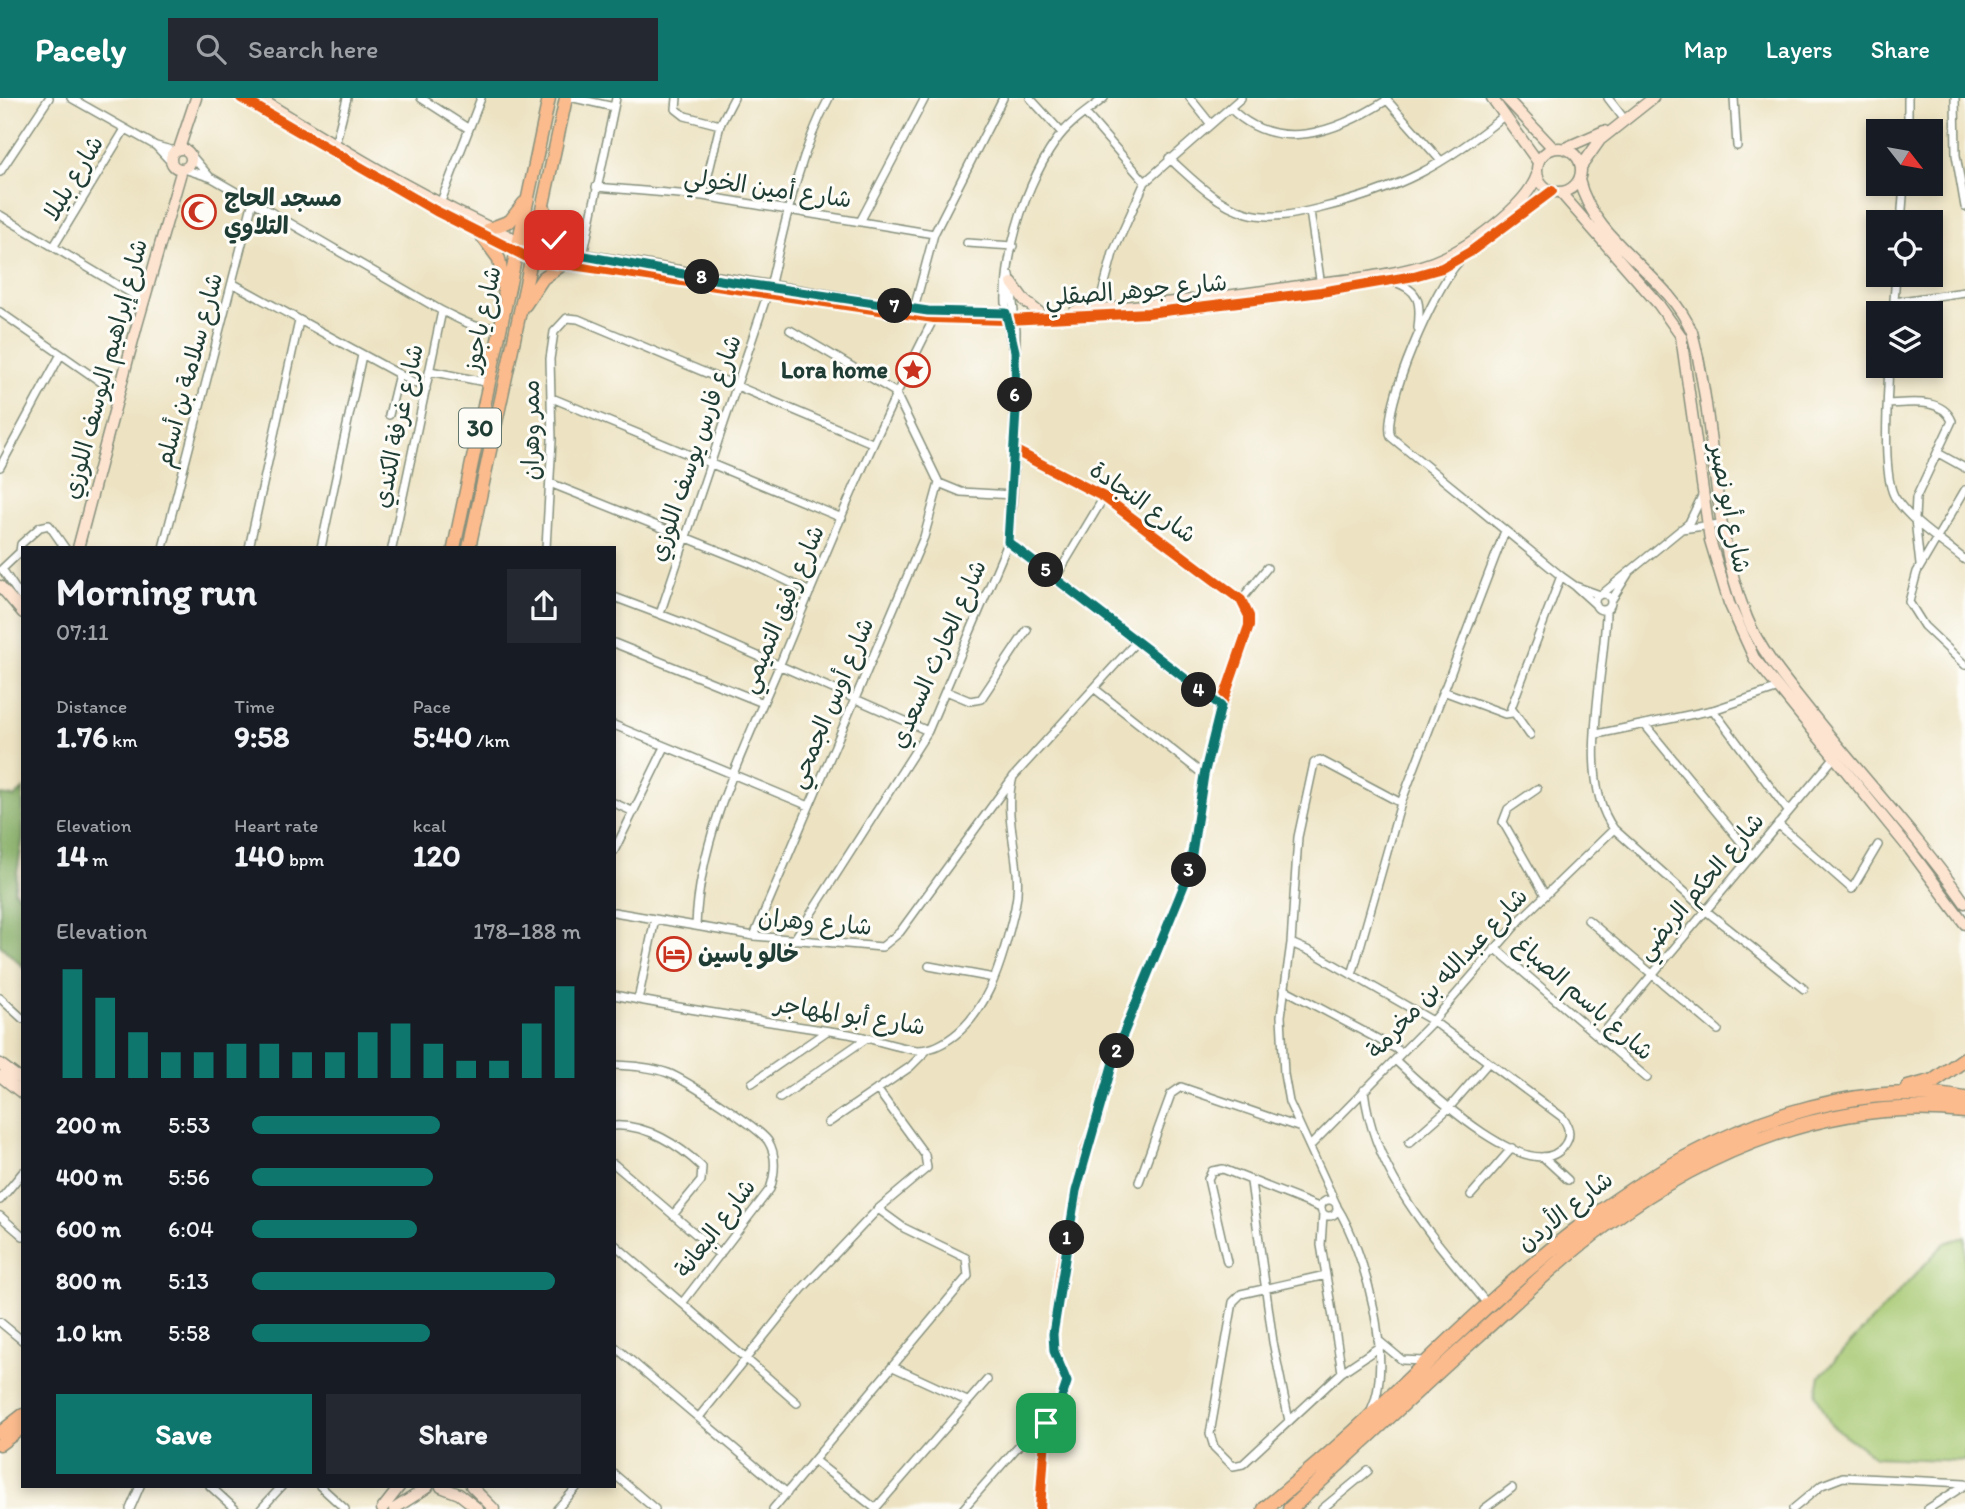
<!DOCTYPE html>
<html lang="en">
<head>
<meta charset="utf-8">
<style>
  :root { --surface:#171b24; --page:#242831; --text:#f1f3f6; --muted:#9ea1a6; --accent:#0f766e }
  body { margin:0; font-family:Itim,"Playpen Sans Arabic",sans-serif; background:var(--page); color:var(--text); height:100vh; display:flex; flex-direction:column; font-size:26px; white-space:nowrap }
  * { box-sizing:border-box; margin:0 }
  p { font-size:23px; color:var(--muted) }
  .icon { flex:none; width:38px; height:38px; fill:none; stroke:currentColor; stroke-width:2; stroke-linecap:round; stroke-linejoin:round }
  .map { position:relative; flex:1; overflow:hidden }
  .drawer { position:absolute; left:21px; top:448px; width:595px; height:942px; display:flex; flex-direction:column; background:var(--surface); border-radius:0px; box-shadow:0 4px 10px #0003 }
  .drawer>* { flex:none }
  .needle { width:46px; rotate:121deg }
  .buttons { position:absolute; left:1866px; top:21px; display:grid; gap:14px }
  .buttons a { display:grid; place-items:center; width:77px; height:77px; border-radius:0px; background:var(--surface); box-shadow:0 4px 10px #0003; font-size:35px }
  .pin { position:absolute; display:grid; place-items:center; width:60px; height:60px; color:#fff; margin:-30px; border-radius:14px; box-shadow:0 4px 10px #0006 }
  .km { position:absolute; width:35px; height:35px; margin:-18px; border-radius:50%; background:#222; color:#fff; font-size:19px; line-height:35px; text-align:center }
  .round { display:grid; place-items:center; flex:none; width:74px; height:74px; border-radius:0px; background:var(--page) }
  .head { display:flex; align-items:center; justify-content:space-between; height:119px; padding:0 35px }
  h1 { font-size:38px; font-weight:700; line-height:52px }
  .figures { display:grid; grid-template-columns:repeat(3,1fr); gap:10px; height:119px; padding:7px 35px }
  .figures div { display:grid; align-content:center }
  .figures b { font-size:30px; font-weight:700 }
  .figures small { font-size:19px; font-weight:400 }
  .figures p { font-size:19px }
  .chart { height:196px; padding:14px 35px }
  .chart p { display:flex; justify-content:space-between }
  .chart svg { width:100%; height:126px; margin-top:7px; stroke:var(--accent); stroke-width:6 }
  .primary-button { display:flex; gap:14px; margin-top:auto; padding:14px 35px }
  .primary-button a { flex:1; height:80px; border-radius:0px; background:var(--accent); color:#fff; font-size:28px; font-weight:700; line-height:80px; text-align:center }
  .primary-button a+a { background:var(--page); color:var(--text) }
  ul { padding:0 35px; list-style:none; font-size:23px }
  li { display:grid; grid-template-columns:112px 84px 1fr; align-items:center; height:52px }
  li i { height:18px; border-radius:9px; background:var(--accent) }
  header { display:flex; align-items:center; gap:42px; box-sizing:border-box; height:98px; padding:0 35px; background:var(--accent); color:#fff }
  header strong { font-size:33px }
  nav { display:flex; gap:38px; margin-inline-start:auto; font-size:24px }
  .search { width:490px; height:63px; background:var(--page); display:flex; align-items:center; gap:18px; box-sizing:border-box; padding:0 24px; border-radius:0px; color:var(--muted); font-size:26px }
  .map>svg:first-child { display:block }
  .green { fill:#a7c973; stroke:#638354; stroke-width:2 }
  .forest { fill:#85ad65; stroke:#52754c; stroke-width:2 }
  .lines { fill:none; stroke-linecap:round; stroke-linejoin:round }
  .street-casing { stroke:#86907c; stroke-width:10 }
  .secondary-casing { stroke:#86907c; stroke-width:13 }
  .primary-casing { stroke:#86907c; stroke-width:15 }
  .highway-casing { stroke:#86907c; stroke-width:17 }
  .street { stroke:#fff; stroke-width:7 }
  .secondary { stroke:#fde4d1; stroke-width:10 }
  .primary { stroke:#fbbb8d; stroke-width:12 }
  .highway { stroke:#fbbb8d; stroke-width:14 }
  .cycleway-casing { stroke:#fdfcf7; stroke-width:15 }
  .cycleway { stroke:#e8590c; stroke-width:10 }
  .route-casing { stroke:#fff; stroke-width:14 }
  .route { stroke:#0f766e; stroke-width:9 }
  .labels { text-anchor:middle; stroke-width:6; stroke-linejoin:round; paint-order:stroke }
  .shield { fill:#fdfcf7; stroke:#62766e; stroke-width:2 }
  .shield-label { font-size:23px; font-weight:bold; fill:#1f3d34 }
  .street-label { font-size:24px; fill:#1f3d34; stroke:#fdfcf7 }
  .poi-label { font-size:24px; font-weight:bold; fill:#1f3d34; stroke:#fdfcf7; text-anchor:start }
</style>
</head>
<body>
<header>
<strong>Pacely</strong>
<div class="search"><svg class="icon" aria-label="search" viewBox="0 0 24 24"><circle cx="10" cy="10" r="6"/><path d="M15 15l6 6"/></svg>Search here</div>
<nav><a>Map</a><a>Layers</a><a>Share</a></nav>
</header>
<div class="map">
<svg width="1965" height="1411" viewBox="0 0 1965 1411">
  <rect width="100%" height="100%" fill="#fdfcf7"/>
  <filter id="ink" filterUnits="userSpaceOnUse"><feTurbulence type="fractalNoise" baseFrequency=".0143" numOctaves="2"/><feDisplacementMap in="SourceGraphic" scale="14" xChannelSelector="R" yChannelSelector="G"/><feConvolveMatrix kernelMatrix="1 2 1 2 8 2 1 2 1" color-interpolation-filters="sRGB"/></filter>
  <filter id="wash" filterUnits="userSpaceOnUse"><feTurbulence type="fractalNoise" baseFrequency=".00686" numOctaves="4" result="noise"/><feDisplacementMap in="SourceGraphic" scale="28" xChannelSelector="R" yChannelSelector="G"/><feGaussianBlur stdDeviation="1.57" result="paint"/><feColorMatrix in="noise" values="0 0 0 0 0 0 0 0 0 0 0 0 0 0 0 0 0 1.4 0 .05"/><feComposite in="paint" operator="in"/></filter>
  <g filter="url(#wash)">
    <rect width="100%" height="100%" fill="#ede3c3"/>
    <path class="green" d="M 1965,1139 L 1965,1363 L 1875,1359 L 1831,1327 L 1816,1296 L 1820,1278 L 1945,1145 Z"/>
    <path class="forest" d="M 23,691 L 23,740 L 14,793 L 23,802 L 23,869 L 0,847 L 0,697 L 15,699 Z"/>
  </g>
  <g filter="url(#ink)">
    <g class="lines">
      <g class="street-casing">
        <path id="street" d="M 71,0 L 156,48 L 175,53
          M 421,0 L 469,31
          M 574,0 L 614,9
          M 677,0 L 676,11 L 685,18 L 720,27
          M 1030,0 L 1062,35
          M 1190,0 L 1210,25
          M 1608,0 L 1625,22
          M 1734,0 L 1737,48
          M 1955,0 L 1956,57 L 1965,109
          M 1386,1 L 1441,63
          M 1230,10 C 1277,57 1337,34 1387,2
          M 1085,15 L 1145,84
          M 1908,33 L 1908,0
          M 335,47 L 347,0
          M 156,48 L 172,65
          M 191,57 L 209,78
          M 1169,60 C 1193,82 1216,106 1247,115 C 1271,122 1297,116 1321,110 C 1400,91 1443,68 1505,17
          M 184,71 L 212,80 L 442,213 C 462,222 482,237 502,225
          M 0,74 L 49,0
          M 596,89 L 703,98 L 934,136
          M 703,98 L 720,27 L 734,0
          M 440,106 L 481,0
          M 1310,113 L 1321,188
          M 0,117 L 144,203
          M 861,122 L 925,0
          M 1901,124 L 1904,86
          M 967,145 L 1013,148
          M 54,148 L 125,31
          M 583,158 L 616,0
          M 1459,164 C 1437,185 1380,312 1391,339 L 1561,478 L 1575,488 L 1600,497
          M 1394,184 C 1420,192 1421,205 1418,230
          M 232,185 L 426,291
          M 770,189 C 785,126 798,58 829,0
          M 1894,204 L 1965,194
          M 914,211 L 934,136 L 1003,0
          M 1098,211 L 1113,155 L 1145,84 L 1241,0
          M 0,214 L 118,296
          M 1893,215 L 1896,177
          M 1013,249 C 993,188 1019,95 1056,43 C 1068,25 1088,13 1104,0
          M 1889,268 C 1888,295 1881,381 1896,401 C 1912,425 1943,444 1965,462
          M 430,273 L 490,285
          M 552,300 L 842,420
          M 1888,306 C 1909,305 1942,299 1952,323 L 1916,400 L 1915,421 L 1920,467
          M 389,317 L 399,276
          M 1014,352 L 1104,399 L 1241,502 L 1249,518 L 1249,528 L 1221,609 L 1204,677 L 1189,775 L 1116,954 L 1104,989 L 1098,1021 L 1086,1051 L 1061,1172 L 1053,1236 L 1054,1253 L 1067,1284 L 1060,1305 L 1046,1325 L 1040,1411
          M 1938,355 L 1965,370
          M 0,369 L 60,258
          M 550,385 L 752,466 L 810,494
          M 939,385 L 961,394 L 1013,397
          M 1965,392 L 1917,474 L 1909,504 L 1924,528 L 1965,567
          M 1681,431 L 1720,426
          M 1008,445 L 1221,609
          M 163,450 L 253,103
          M 249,450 L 299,223
          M 321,450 L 362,257
          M 392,450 L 442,213
          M 546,450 L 552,342 L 550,261 L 554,234 L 567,220 L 578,221 L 872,345
          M 1056,479 L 1104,399
          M 1575,488 L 1596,507
          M 1602,496 L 1689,425 L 1702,398
          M1595 504a8 8 0 1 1 16 0a8 8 0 1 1-16 0Z
          M 614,499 L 683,525 L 928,633
          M 23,502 L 2,471 L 20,454 L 21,446 L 40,429 L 49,427 L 65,450
          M 1241,502 L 1267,470
          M 1611,503 L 1628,476
          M 1606,512 C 1606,573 1575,680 1614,731 L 1705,812 L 1804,891
          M 660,516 L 767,197
          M 614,545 L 763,605
          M 1095,591 L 1204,677
          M 946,593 L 970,603 L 981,601 L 1027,532
          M 1443,593 L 1505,616 L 1512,615
          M 1713,612 L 1788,713
          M 614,627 L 809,708
          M 1645,627 L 1751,756
          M 1597,636 L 1713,612 L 1776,591
          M 1530,637 L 1511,610 L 1561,478
          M 1537,691 L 1508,711 L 1503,724 L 1545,797
          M 614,705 L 634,714
          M 1778,726 L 1852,791 L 1878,747
          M 614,753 L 665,649
          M 614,814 L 754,838 L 882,849 L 900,834 L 1011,682
          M 1588,822 L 1718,932
          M 696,828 C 699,737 745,649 780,566 C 828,449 876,332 934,220
          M 754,838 L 924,439 L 939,385 L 895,294 L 790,232
          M 794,842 L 928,633 L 1008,445 L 1013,397 L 1016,232 L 1010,177
          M 1291,845 L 1298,739 L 1314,665 L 1320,662 L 1401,705
          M 1495,850 L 1647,980
          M 929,868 L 994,880
          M 1352,877 L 1401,705 L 1505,433
          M 1284,891 L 1402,954
          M 614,897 C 692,913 771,924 849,936 C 872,940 894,949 917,952 C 924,952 930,951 937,948 C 988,925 1003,859 1015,810 C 1025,766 1001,721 1013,679 L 1137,543
          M 0,900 L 23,921
          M 638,902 L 655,821
          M 1599,940 L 1833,661
          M 614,967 C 632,968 651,969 668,975 C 686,982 758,1029 768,1043 C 777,1057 775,1076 770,1091 L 683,1204
          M 752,985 L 827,933
          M 1364,992 C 1374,1079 1436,1142 1488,1207
          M 780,1000 L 867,940
          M 828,1025 L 910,969 L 927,952
          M 614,1028 C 646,1026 679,1047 702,1069 L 701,1083 L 673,1117
          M 1409,1045 L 1448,1011 L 1488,965
          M 1311,1047 L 1433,923 L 1522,820 L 1614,731
          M 1543,1059 L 1568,1082
          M 614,1066 L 720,1157
          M 1139,1084 L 1171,996 L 1181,989 L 1301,1030
          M 1251,1084 L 1273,1244 L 1289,1323
          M 1471,1097 L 1512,1050
          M 0,1102 L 23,1074
          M1321 1110a8 8 0 1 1 16 0a8 8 0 1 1-16 0Z
          M 1335,1104 L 1289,1004 L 1284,976 L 1281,918 L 1291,845 L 1314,855 L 1433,923 L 1562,1019 C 1569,1028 1572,1038 1564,1048 C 1531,1093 1420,985 1395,962
          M 1337,1109 C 1365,1153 1395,1265 1371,1313
          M 1323,1116 L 1321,1147 L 1342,1274 L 1243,1366 L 1233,1368 L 1214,1349 L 1210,1336 L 1233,1204 L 1241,1196 L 1326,1177
          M 0,1118 L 23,1138
          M 614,1146 L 797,1305
          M 1227,1164 L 1208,1081 L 1212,1073 L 1223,1071 L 1321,1110
          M 0,1224 L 23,1243
          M 1378,1242 L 1402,1262 L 1424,1263
          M 614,1248 L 787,1395
          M 893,1269 L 967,1303
          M 1342,1274 L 1382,1247
          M 699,1319 L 802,1191 L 878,1111 L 927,1070 L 925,1057 L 877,991
          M 815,1363 L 876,1411
          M 614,1376 L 655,1411
          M 210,1388 L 235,1411
          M 320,1388 L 345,1411
          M 130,1411 L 140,1388
          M 261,1411 L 282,1388
          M 557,1411 L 578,1388
          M 773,1411 L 968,1178 L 966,1160 L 904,1130 L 878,1111
          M 875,1411 L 987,1282
          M 963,1411 L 1021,1345 L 1032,1342 L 1043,1346
          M 1322,1411 L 1368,1373
          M 1484,1411 L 1512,1390
          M 1793,1411 L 1822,1387 L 1843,1379 L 1965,1385
          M 1928,1411 L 1965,1387"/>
      </g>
      <g class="secondary-casing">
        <path id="secondary" d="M 241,0 L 436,113 L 531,161 L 934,220 L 1006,222 L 1148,215 L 1321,194 L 1414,178 L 1442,170 L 1470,154 L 1552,93
          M 259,0 C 348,55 437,109 534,149 L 867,204
          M 1492,0 L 1538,64
          M 1506,0 L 1553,50
          M1537 72a22 22 0 1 1 44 0a22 22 0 1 1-44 0Z
          M 1565,50 L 1604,33
          M171 61a10 10 0 1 1 20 0a10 10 0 1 1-20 0Z
          M 179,51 L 196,0
          M 1581,69 L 1600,42 L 1653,0
          M 1579,82 C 1595,146 1667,175 1692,234 C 1717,329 1710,428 1747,520 C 1761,554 1786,583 1809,612 C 1860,677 1917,737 1965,805
          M 1560,94 L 1659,207 L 1681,238 L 1710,442 L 1729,505 L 1754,560 L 1910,752 L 1965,826
          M 1012,185 L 1025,203 L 1040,215
          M 1075,213 C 1155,207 1233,198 1313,186 C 1350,181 1398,177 1433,164 C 1465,152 1526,109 1537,77
          M 78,450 L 137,227 L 182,71
          M 0,488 L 23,515
          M 0,966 L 23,983
          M 0,978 L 23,996
          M 471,1388 L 494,1411
          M 441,1389 L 459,1396 L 478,1411
          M 382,1411 L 400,1388
          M 394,1411 L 428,1389"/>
      </g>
      <g class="primary-casing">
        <path id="primary" d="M 544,110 L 554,142 L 574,157
          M 489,131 L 510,123 L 524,105
          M 482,138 L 499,161 L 505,198
          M 525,207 L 543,180 L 563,166
          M 454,450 L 549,0
          M 469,450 L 566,0
          M 0,1335 L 23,1317
          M 0,1346 L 23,1329"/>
      </g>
      <g class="highway-casing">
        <path id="highway" d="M 1908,990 L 1934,983 L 1965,961
          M 1265,1411 C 1300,1381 1336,1352 1369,1320 C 1495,1200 1617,1070 1788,1016 C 1847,998 1903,990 1965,1001
          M 1290,1411 C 1352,1353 1414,1295 1477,1238 C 1519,1200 1559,1161 1605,1127 C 1707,1050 1836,998 1965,1013"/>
      </g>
      <use href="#street" class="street"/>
      <use href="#secondary" class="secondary"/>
      <use href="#primary" class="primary"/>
      <use href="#highway" class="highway"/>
      <g class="cycleway-casing">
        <path id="cycleway" d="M 241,0 L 436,113 L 531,161 L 934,220 L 1006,222 L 1148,215 L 1321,194 L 1414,178 L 1442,170 L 1470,154 L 1552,93
          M 1014,352 L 1104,399 L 1241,502 L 1249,518 L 1249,528 L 1221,609 L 1204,677 L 1189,775 L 1116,954 L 1104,989 L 1098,1021 L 1086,1051 L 1061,1172 L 1053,1236 L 1054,1253 L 1067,1284 L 1060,1305 L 1046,1325 L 1040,1411"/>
      </g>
      <use href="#cycleway" class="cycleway"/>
    </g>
  </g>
  <g class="lines" filter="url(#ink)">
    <g class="route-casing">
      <path id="route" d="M 554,142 L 574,156 L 700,179 L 928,213 L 1006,215 L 1015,253 L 1016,313 L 1008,444 L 1221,608 L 1204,677 L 1189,775 L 1116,954 L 1076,1093 L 1053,1236 L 1054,1253 L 1067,1284 L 1060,1305 L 1046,1325"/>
    </g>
    <use href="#route" class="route"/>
  </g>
  <defs>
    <g id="mosque-ring" transform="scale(1.75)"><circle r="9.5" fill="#fdfcf7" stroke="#c8321e" stroke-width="1.5"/><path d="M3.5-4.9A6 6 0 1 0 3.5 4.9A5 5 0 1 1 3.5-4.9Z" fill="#c8321e"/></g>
    <g id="sight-ring" transform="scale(1.75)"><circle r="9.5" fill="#fdfcf7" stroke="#c8321e" stroke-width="1.5"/><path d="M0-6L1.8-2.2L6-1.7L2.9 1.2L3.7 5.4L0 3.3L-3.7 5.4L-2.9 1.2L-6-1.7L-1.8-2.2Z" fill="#c8321e"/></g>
    <g id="hotel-ring" transform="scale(1.75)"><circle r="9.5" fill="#fdfcf7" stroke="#c8321e" stroke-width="1.5"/><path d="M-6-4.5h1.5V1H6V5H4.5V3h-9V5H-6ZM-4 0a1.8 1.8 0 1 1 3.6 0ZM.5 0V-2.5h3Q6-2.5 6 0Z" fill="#c8321e"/></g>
  </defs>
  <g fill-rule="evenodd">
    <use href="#mosque-ring" x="199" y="114"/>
    <use href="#sight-ring" x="913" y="272"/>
    <use href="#hotel-ring" x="674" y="856"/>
  </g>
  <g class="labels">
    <rect class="shield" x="459" y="310.5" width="42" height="39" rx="5"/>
    <g class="shield-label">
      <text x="480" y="338">30</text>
    </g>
    <g class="street-label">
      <text transform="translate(73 80) rotate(-59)" y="8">شارع بليلا</text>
      <text transform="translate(768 90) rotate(8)" y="8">شارع أمين الخولي</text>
      <text transform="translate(1136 192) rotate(-5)" y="8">شارع جوهر الصقلي</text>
      <text transform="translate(482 221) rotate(-78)" y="8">شارع ياجوز</text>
      <text transform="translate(105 271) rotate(-75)" y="8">شارع إبراهيم اليوسف اللوزي</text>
      <text transform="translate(189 272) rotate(-75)" y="8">شارع سلامة بن أسلم</text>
      <text transform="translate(398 328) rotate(-78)" y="8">شارع غرفة الكندي</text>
      <text transform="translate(531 332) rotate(-90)" y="8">ممر وهران</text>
      <text transform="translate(695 350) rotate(-71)" y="8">شارع فارس يوسف اللوزي</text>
      <text transform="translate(1143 404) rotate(35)" y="8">شارع النجادة</text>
      <text transform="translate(1730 410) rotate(79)" y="8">شارع أبو نصير</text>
      <text transform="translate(782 511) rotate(-67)" y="8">شارع رفيق التميمي</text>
      <text transform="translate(938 556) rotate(-66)" y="8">شارع الحارث السعدي</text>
      <text transform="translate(831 605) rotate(-67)" y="8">شارع أوس الجمحي</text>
      <text transform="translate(1700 788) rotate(-50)" y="8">شارع الحكم الربضي</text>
      <text transform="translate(815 824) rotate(5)" y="8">شارع وهران</text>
      <text transform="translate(1447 875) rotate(-47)" y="8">شارع عبدالله بن مخرمة</text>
      <text transform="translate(1584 900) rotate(41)" y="8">شارع باسم الصباغ</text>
      <text transform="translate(850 917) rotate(9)" y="8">شارع أبو المهاجر</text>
      <text transform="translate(1565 1113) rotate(-38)" y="8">شارع الأردن</text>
      <text transform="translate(715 1130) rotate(-53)" y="8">شارع البعانة</text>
    </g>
    <g class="poi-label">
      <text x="224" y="108">مسجد الحاج<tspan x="224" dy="28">التلاوي</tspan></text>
      <text x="888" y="280" text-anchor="end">Lora home</text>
      <text x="698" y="864">خالو ياسين</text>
    </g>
  </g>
</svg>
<div class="buttons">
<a><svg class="needle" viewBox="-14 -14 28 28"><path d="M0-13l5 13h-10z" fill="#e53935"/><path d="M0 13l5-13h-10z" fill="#9ea1a6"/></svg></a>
<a><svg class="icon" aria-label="locate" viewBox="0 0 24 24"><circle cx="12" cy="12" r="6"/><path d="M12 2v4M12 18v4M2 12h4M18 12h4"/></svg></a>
<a><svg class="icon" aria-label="layers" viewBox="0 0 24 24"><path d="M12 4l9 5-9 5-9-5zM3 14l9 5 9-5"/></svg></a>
</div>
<div class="pin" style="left:1046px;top:1325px;background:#1e9e55"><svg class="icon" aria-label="arrive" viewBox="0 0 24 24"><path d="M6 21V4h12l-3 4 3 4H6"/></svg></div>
<div class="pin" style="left:554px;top:142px;background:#d93025"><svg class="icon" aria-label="check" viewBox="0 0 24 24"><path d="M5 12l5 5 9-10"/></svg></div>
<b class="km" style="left:1067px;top:1140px">1</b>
<b class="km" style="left:1117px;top:953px">2</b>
<b class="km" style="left:1189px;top:772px">3</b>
<b class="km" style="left:1199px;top:592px">4</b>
<b class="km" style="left:1046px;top:472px">5</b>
<b class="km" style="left:1015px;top:297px">6</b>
<b class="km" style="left:895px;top:208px">7</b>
<b class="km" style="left:702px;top:179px">8</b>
<section class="drawer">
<div class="head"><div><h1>Morning run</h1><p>07:11</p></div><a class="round"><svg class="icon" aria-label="share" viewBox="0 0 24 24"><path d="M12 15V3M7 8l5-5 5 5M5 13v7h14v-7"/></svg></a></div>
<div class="figures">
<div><p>Distance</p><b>1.76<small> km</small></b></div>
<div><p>Time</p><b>9:58</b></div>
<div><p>Pace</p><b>5:40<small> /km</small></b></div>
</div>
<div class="figures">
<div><p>Elevation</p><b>14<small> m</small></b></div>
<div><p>Heart rate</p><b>140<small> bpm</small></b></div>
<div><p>kcal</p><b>120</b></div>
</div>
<div class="chart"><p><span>Elevation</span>178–188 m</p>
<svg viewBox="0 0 160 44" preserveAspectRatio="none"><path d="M5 44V6M15 44V16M25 44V28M35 44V35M45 44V35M55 44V32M65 44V32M75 44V35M85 44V35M95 44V28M105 44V25M115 44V32M125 44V38M135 44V38M145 44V25M155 44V12"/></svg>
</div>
<ul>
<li><b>200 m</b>5:53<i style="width:57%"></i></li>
<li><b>400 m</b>5:56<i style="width:55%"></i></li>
<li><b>600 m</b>6:04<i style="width:50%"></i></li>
<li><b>800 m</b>5:13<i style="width:92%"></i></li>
<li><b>1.0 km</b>5:58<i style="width:54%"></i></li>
</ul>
<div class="primary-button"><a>Save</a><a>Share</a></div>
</section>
</div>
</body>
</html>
